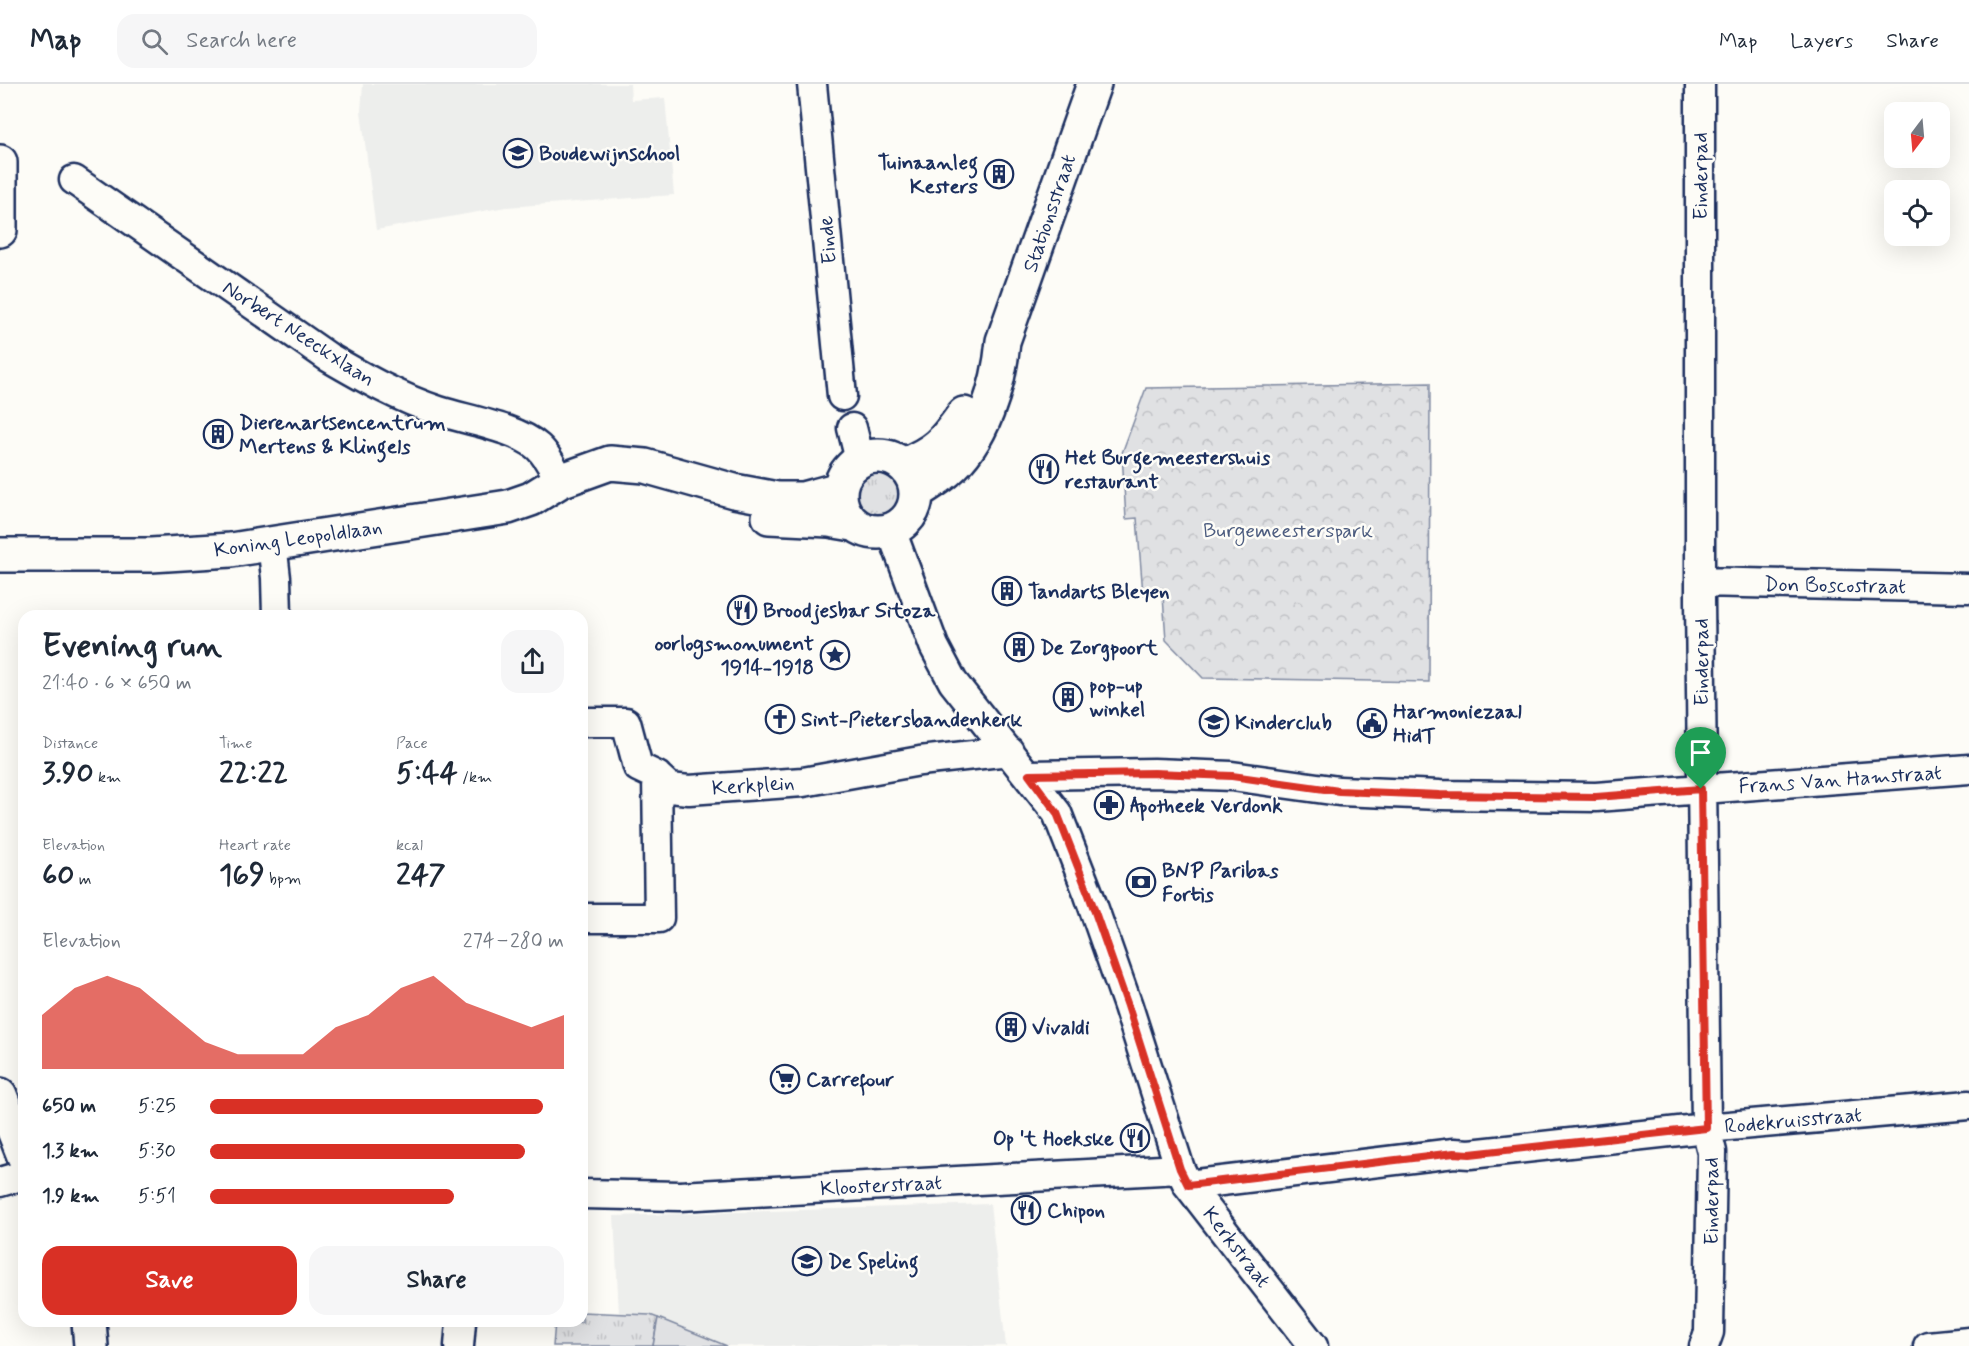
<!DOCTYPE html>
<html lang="en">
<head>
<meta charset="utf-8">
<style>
  :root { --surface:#fff; --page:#f6f6f7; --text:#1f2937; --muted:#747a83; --line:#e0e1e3; --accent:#d93025 }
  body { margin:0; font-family:Mynerve,sans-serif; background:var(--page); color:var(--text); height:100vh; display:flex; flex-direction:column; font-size:22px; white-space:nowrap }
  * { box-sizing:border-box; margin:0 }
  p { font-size:20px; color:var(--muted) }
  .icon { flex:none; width:33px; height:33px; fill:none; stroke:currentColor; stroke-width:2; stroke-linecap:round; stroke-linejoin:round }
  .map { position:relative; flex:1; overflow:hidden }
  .sheet { position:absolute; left:18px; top:526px; width:570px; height:717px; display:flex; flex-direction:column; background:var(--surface); border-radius:18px; box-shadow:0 6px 24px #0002 }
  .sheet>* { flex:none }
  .needle { width:39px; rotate:196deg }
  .tools { position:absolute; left:1884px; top:18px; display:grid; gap:12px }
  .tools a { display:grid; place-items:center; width:66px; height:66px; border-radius:12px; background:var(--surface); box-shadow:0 6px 24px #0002; font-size:30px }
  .pin { position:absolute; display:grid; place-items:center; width:51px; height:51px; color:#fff; margin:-62px -26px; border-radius:50% 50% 50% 0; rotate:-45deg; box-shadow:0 0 6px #0007 }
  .pin .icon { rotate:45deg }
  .round { display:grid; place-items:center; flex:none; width:63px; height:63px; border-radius:18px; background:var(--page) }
  .summary { display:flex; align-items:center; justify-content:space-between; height:102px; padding:0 24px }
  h1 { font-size:33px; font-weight:700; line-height:45px }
  .figures { display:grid; grid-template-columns:repeat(3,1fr); gap:9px; height:102px; padding:6px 24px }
  .figures div { display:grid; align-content:center }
  .figures b { font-size:30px; font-weight:700 }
  .figures small { font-size:16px; font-weight:400 }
  .figures p { font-size:16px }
  .chart { height:168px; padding:12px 24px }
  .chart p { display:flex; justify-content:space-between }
  .chart svg { width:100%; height:108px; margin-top:6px; fill:var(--accent); opacity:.7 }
  .action { display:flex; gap:12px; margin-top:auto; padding:12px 24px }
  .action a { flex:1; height:69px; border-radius:18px; background:var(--accent); color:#fff; font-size:24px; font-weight:700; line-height:69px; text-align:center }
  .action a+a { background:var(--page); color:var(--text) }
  ul { padding:0 24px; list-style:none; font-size:20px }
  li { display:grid; grid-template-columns:96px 72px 1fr; align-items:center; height:45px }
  li i { height:15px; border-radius:8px; background:var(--accent) }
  header { display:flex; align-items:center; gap:36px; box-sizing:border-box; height:84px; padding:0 30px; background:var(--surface); border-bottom:2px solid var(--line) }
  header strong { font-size:28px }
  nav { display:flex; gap:33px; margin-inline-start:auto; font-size:21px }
  .search { width:420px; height:54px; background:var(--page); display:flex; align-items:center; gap:15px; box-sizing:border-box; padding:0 21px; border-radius:18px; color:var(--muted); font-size:22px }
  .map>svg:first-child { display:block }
  .built { fill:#edeeec }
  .grass { fill:url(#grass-tufts); stroke:#7e88a0; stroke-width:1.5 }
  .park { fill:url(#park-crowns); stroke:#7e88a0; stroke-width:1.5 }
  .pitch { fill:#e0e1e3; stroke:#7e88a0; stroke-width:1.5 }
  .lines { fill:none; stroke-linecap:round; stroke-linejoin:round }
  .minor-casing { stroke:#1b2f5e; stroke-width:33 }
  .major-casing { stroke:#1b2f5e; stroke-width:38 }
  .minor { stroke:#fdfcf7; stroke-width:28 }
  .major { stroke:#fdfcf7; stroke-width:33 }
  .route-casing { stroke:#fff; stroke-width:12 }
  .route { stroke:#d93025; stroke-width:8 }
  .labels { text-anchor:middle; stroke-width:5; stroke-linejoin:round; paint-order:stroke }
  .poi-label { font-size:21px; font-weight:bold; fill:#1b2f5e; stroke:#fdfcf7; text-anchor:start }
  .street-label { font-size:21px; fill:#1b2f5e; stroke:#fdfcf7 }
  .park-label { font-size:21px; fill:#4c5c7f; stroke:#fdfcf7 }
</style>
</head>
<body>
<header>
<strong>Map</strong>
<div class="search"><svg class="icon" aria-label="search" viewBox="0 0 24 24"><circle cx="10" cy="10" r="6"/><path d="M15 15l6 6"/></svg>Search here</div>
<nav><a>Map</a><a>Layers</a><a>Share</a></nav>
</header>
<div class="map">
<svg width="1969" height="1262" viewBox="0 0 1969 1262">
  <defs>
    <pattern id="grass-tufts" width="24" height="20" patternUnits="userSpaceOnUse" patternTransform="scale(1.5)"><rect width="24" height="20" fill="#e0e1e3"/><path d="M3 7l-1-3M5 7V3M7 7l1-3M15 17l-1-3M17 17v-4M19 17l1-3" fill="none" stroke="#c0c1c5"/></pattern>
    <pattern id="park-crowns" width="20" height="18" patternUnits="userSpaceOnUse" patternTransform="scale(1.5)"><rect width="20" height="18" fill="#e0e1e3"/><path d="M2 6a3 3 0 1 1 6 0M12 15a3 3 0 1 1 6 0" fill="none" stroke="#c0c1c5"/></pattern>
  </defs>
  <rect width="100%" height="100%" fill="#fdfcf7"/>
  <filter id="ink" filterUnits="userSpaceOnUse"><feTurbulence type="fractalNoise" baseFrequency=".0167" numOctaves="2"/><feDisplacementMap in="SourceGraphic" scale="12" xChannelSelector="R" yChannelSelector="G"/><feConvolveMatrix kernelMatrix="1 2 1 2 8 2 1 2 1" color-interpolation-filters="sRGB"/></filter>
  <g filter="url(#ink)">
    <path class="built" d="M 363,0 L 630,0 L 631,16 L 665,14 L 674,111 L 506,123 L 376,146 L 361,27 Z
      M 990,1120 L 1006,1262 L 727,1262 L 650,1231 L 619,1230 L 614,1132 Z"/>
    <path class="grass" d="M855 410a22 22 0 1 1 44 0a22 22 0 1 1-44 0Z
      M 582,1228 L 650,1231 L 658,1234 L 653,1262 L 553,1262 L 555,1238 L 582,1238 Z"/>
    <path class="park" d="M 1430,299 L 1429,598 L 1203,594 L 1166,556 L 1163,512 L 1143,510 L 1137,434 L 1126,435 L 1122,369 L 1146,304 Z"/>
    <path class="pitch" d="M 658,1234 L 727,1262 L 653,1262 Z"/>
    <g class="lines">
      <g class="minor-casing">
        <path id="minor" d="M 812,0 L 842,312
          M 1700,0 L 1700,517 L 1706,1044 L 1712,1068 L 1709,1248 L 1704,1262
          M 74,96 L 328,273 C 364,294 399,314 439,327 C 467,336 517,344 538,363 C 548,372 554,386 560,397
          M 852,344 L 860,376
          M 891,446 L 934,562 L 953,598 L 1057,729 L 1089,811 L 1128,922 L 1180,1085 L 1188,1101 L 1313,1262
          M 272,459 L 276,494 L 277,532
          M 1700,498 L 1969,504
          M 582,638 L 626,638 L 638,683 L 657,692 L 659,834 L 582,834
          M 1029,691 L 1154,689 L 1232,692 L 1339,707 L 1440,711 L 1596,713 L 1969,685
          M 657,692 L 670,704 L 689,706 L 803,698 L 920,677 L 1009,667
          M 0,1098 L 24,1091
          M 1188,1101 L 1454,1069 L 1470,1070 L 1706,1044 L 1969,1021
          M 582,1110 L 680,1112 L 1180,1085
          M 459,1262 L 461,1238
          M 1928,1262 L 1969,1258"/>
      </g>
      <g class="major-casing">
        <path id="major" d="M 0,78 L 0,146
          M840 410a38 38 0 1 1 76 0a38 38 0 1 1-76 0Z
          M 903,381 C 936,368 944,358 964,330
          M 917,408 C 927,401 938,395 947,387 C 983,357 999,302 1003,257 L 1094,0
          M 769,433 L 829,436 L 853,440
          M 0,471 L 151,471 L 231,466 L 508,423 L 531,415 L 560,397 L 610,379 L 645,382 L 734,407 L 777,415 L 803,415 L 840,405
          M 0,1011 L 24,1072
          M 89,1238 L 91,1262"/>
      </g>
      <use href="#minor" class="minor"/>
      <use href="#major" class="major"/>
    </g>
  </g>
  <g class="lines" filter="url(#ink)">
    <g class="route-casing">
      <path id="route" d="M 1154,689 L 1232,692 L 1339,707 L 1440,711 L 1596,713 L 1701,705 L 1706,1044 L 1470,1070 L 1454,1069 L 1188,1101 L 1180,1085 L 1128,922 L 1089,811 L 1057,729 L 1029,691 Z"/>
    </g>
    <use href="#route" class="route"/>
  </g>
  <defs>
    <g id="school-ring" transform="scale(1.5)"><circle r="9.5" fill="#fdfcf7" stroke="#1b2f5e" stroke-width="1.5"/><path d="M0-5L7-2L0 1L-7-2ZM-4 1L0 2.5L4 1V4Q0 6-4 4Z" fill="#1b2f5e"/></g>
    <g id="building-ring" transform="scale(1.5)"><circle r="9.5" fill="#fdfcf7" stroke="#1b2f5e" stroke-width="1.5"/><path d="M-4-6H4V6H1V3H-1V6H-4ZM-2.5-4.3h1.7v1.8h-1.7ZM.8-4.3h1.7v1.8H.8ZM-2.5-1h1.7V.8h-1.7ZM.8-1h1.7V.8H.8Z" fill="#1b2f5e"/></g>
    <g id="restaurant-ring" transform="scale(1.5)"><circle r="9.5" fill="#fdfcf7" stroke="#1b2f5e" stroke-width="1.5"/><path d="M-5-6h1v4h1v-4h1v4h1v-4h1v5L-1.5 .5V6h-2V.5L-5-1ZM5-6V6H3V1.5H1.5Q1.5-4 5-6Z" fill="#1b2f5e"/></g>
    <g id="sight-ring" transform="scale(1.5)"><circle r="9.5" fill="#fdfcf7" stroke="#1b2f5e" stroke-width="1.5"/><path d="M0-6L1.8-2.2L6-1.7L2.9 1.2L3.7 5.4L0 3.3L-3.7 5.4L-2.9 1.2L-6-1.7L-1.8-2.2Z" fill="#1b2f5e"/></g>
    <g id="church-ring" transform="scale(1.5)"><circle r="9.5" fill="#fdfcf7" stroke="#1b2f5e" stroke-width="1.5"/><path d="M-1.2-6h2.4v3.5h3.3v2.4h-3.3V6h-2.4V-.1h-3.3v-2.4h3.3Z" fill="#1b2f5e"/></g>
    <g id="civic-ring" transform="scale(1.5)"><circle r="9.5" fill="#fdfcf7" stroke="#1b2f5e" stroke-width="1.5"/><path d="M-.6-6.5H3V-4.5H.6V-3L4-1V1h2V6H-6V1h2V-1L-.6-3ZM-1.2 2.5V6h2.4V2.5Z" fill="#1b2f5e"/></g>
    <g id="pharmacy-ring" transform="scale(1.5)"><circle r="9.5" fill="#fdfcf7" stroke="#1b2f5e" stroke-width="1.5"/><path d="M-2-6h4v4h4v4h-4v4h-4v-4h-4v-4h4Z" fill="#1b2f5e"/></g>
    <g id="bank-ring" transform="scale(1.5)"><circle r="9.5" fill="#fdfcf7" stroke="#1b2f5e" stroke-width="1.5"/><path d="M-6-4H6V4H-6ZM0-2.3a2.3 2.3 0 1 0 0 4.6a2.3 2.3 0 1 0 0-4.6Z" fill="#1b2f5e"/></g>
    <g id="supermarket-ring" transform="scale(1.5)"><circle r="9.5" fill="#fdfcf7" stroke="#1b2f5e" stroke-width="1.5"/><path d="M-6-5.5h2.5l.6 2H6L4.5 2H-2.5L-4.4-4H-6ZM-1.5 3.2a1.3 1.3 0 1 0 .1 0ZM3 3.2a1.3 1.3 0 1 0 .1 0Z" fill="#1b2f5e"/></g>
  </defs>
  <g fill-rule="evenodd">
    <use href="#school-ring" x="518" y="69"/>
    <use href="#building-ring" x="999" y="90"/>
    <use href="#building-ring" x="218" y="350"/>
    <use href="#restaurant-ring" x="1044" y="385"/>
    <use href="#building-ring" x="1007" y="507"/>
    <use href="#restaurant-ring" x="742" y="526"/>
    <use href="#building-ring" x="1019" y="563"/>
    <use href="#sight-ring" x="835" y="571"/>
    <use href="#building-ring" x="1068" y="613"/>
    <use href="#church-ring" x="780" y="635"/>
    <use href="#school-ring" x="1214" y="638"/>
    <use href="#civic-ring" x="1372" y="639"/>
    <use href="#pharmacy-ring" x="1109" y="721"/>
    <use href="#bank-ring" x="1141" y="798"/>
    <use href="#building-ring" x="1011" y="943"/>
    <use href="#supermarket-ring" x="785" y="995"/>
    <use href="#restaurant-ring" x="1135" y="1054"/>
    <use href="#restaurant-ring" x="1026" y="1126"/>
    <use href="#school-ring" x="807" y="1177"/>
  </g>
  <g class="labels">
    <g class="poi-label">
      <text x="539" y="76">Boudewijnschool</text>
      <text x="978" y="85" text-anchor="end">Tuinaanleg<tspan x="978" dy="24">Kesters</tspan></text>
      <text x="239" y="345">Dierenartsencentrum<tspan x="239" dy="24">Mertens &amp; Klingels</tspan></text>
      <text x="1065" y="380">Het Burgemeestershuis<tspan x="1065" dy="24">restaurant</tspan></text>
      <text x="1028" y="514">Tandarts Bleyen</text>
      <text x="763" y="533">Broodjesbar Sitoza</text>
      <text x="814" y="566" text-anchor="end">oorlogsmonument<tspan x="814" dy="24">1914-1918</tspan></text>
      <text x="1040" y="570">De Zorgpoort</text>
      <text x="1089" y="608">pop-up<tspan x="1089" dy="24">winkel</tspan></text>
      <text x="1393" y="634">Harmoniezaal<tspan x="1393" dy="24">HidT</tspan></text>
      <text x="801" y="642">Sint-Pietersbandenkerk</text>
      <text x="1235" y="645">Kinderclub</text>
      <text x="1130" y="728">Apotheek Verdonk</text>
      <text x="1162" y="793">BNP Paribas<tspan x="1162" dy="24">Fortis</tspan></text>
      <text x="1032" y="950">Vivaldi</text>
      <text x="806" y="1002">Carrefour</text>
      <text x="1114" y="1061" text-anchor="end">Op 't Hoekske</text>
      <text x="1047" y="1133">Chipon</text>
      <text x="828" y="1184">De Speling</text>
    </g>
    <g class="street-label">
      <text transform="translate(1700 92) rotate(-90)" y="7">Einderpad</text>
      <text transform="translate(1049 129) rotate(-71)" y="7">Stationsstraat</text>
      <text transform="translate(827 156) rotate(-95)" y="7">Einde</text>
      <text transform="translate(299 249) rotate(33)" y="7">Norbert Neeckxlaan</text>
      <text transform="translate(298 454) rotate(-8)" y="7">Koning Leopoldlaan</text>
      <text transform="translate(1835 501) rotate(1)" y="7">Don Boscostraat</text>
      <text transform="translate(1701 578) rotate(-90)" y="7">Einderpad</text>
      <text transform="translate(1840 695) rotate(-4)" y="7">Frans Van Hamstraat</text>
      <text transform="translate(753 701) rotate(-4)" y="7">Kerkplein</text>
      <text transform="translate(1793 1036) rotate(-5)" y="7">Rodekruisstraat</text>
      <text transform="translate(881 1101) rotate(-3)" y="7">Kloosterstraat</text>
      <text transform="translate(1711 1117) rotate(-90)" y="7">Einderpad</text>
      <text transform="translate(1237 1163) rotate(52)" y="7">Kerkstraat</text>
    </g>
    <g class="park-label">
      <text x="1288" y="453">Burgemeesterspark</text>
    </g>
  </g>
</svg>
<div class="tools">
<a><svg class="needle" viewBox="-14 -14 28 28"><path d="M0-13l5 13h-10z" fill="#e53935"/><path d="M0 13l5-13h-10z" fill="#747a83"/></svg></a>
<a><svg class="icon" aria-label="locate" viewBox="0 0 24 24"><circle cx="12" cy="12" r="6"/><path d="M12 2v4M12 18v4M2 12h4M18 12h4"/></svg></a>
</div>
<div class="pin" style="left:1701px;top:705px;background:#1e9e55"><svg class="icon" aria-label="arrive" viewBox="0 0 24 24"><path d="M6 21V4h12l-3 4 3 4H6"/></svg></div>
<section class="sheet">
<div class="summary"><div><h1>Evening run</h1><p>21:40 · 6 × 650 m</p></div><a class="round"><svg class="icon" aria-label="share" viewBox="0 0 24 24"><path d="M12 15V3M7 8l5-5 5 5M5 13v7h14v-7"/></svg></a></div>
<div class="figures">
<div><p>Distance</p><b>3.90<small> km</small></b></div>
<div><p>Time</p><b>22:22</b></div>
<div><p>Pace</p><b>5:44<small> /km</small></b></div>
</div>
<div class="figures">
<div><p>Elevation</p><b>60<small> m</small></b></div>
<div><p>Heart rate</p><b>169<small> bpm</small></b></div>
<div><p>kcal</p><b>247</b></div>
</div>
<div class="chart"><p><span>Elevation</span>274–280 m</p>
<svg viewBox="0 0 160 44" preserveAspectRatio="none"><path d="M0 44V22L10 11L20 6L30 11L40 22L50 33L60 38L70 38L80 38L90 27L100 22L110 11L120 6L130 17L140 22L150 27L160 22V44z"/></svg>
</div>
<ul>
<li><b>650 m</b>5:25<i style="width:94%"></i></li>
<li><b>1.3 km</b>5:30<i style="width:89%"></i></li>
<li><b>1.9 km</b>5:51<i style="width:69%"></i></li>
</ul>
<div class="action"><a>Save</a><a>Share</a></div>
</section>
</div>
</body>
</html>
